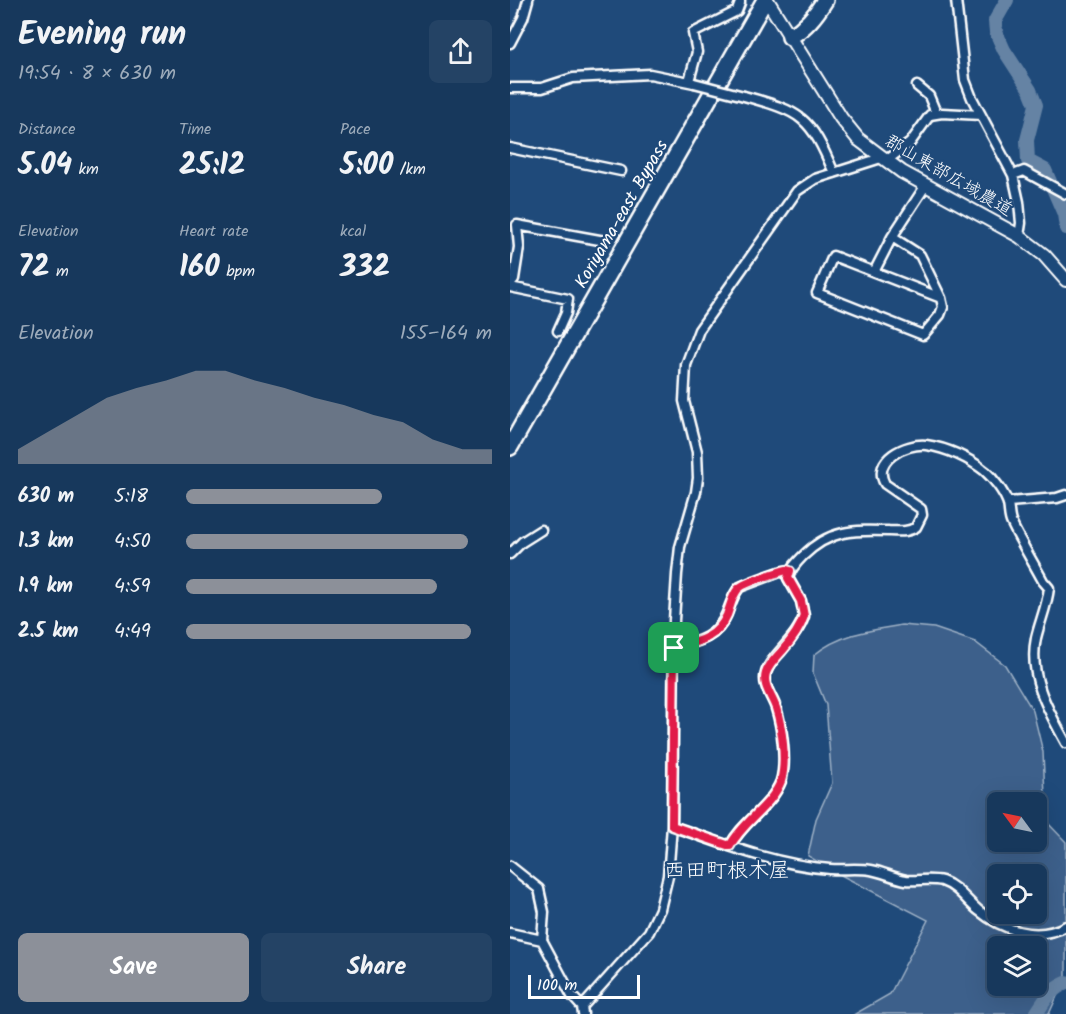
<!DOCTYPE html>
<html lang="en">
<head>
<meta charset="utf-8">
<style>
  :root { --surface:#17385c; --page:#244365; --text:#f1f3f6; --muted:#9eacbb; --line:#365272; --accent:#8c9099 }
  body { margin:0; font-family:Kalam,"Klee One",sans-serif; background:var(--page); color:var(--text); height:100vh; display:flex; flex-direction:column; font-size:22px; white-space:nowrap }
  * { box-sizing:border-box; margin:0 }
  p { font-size:20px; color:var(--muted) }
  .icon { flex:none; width:33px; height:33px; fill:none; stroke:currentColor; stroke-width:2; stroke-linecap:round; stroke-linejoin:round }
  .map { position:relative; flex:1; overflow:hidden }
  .drawer { display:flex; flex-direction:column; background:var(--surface); width:510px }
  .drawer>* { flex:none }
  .needle { width:39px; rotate:303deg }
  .buttons { position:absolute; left:477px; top:792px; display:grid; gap:12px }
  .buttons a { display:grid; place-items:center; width:60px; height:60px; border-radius:9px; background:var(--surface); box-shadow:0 6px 24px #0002,0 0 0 2px var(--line); font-size:30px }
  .scale { position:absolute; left:18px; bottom:15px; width:112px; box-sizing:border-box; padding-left:6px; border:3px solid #fff; border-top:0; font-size:16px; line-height:21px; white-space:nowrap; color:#fff; -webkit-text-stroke:4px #1f4a7a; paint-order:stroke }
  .pin { position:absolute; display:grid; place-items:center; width:51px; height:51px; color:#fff; margin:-26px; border-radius:12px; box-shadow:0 3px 9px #0006 }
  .round { display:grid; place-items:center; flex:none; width:63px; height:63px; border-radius:9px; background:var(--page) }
  .head { display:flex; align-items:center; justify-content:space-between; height:102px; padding:0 18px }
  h1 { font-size:33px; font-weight:800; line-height:45px }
  .metrics { display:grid; grid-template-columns:repeat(3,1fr); gap:9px; height:102px; padding:6px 18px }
  .metrics div { display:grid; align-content:center }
  .metrics b { font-size:30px; font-weight:800 }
  .metrics small { font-size:16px; font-weight:400 }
  .metrics p { font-size:16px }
  .chart { height:168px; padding:12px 18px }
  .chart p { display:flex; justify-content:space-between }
  .chart svg { width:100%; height:108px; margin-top:6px; fill:var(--accent); opacity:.7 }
  .action { display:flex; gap:12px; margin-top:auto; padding:12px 18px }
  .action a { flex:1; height:69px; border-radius:9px; background:var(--accent); color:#fff; font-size:24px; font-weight:800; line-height:69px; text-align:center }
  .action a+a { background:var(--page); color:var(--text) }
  ul { padding:0 18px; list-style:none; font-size:20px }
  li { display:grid; grid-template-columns:96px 72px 1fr; align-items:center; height:45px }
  li i { height:15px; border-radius:8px; background:var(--accent) }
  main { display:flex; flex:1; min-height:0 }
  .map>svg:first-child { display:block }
  .green { fill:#3c618b; stroke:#9eb0c5; stroke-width:1.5; fill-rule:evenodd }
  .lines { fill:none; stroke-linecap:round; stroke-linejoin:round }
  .river { stroke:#6583a4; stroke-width:14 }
  .street-casing { stroke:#fff; stroke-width:13 }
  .secondary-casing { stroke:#fff; stroke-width:16 }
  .highway-casing { stroke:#fff; stroke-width:20 }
  .street { stroke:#1f4a7a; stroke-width:8 }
  .secondary { stroke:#1f4a7a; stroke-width:12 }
  .highway { stroke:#1f4a7a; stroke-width:15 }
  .street-bridge-casing { stroke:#fff; stroke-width:13; stroke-linecap:butt }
  .street-bridge { stroke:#1f4a7a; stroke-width:8 }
  .route-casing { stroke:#fff; stroke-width:12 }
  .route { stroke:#e11d48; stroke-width:8 }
  .labels { text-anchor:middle; stroke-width:4.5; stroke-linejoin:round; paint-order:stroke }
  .street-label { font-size:18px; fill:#fff; stroke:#1f4a7a }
  .quarter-label { font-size:21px; fill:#fff; stroke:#1f4a7a }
</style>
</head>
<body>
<main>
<section class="drawer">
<div class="head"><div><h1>Evening run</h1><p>19:54 · 8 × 630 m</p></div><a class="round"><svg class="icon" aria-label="share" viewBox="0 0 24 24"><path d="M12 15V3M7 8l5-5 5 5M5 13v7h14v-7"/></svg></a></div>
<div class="metrics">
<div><p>Distance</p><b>5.04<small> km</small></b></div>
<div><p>Time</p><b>25:12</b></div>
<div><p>Pace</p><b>5:00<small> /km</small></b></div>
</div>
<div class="metrics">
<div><p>Elevation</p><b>72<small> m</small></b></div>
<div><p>Heart rate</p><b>160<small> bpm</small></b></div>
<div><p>kcal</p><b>332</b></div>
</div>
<div class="chart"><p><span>Elevation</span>155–164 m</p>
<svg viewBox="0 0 160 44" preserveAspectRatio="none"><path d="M0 44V38L10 31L20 24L30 17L40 13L50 10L60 6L70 6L80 10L90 13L100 17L110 20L120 24L130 27L140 34L150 38L160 38V44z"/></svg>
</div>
<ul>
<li><b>630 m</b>5:18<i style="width:64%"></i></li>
<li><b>1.3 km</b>4:50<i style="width:92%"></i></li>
<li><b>1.9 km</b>4:59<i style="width:82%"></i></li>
<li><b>2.5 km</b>4:49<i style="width:93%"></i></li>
</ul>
<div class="action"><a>Save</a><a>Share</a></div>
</section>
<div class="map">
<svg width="556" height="1014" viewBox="0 0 556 1014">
  <rect width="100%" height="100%" fill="#1f4a7a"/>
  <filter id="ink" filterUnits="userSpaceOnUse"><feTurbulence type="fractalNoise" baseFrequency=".0167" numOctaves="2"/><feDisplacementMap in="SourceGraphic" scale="12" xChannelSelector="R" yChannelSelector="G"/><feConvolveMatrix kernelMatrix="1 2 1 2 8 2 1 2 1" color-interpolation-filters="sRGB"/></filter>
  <g filter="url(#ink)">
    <path class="green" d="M 392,625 L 424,628 L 465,642 L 495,665 L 523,711 L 533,752 L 535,796 L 532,811 L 535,820 L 556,842 L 556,976 L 539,1014 L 345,1014 L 380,994 L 418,920 L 325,872 L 298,856 L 306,819 L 322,783 L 316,705 L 303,673 L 304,655 C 329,634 361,630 392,625 ZM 488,802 L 526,802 L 526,842 L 488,842 ZM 488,874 L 526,874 L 526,914 L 488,914 ZM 488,946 L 526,946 L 526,986 L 488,986 Z"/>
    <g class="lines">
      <path class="river" d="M 497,0 L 485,21 L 486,32 L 494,50 L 520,90 L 526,105 L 517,140 L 518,161 L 535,170 L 554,214 L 556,228
        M 526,1014 C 534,1001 541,989 556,983"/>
      <g class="street-casing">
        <path id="street" d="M 446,0 L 455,80 L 462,98 L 503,175 L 509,202 L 511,223 L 509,236
          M 0,43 L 13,18 L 18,0
          M 179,81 L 187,52 L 183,33 L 227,11 L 230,3 L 230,0
          M 407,86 L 419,96 L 426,113
          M 0,88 L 32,88 L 63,78 L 140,74 L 184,83
          M 234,96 C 292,112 300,116 324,173
          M 0,148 L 111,171
          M 376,161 L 400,143 L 420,115 L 432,113 L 471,115
          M 503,175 L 514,171 L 556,194
          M 382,237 L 410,255 L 431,298 L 433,307 L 430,315 L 413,335 L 307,293 L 323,256 L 431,298
          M 364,272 L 382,237 L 416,185
          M 0,284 L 4,279 L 9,247 L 7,225 L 95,241
          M 0,287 L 58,299 L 56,313 L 48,331
          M 498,502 L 547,498 L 556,495
          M 0,554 L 12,542 L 31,530
          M 164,648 C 188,642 207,638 217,613 C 221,604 223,594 230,587 L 270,572 L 280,571
          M 162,826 C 213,844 265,865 320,869 C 334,870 347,868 361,870 C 373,872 384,878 396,880 C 408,881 421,878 432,881 C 447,886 456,900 468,910 C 492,930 527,942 556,926
          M 220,846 C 233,821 261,807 271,781 C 277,762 272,727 266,708 C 262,696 252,685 256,673 C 261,655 287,639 294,616 L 291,601 L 278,578 C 280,569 287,562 293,556 C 320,529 344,530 379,531 C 388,531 397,533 406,527 L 412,515 L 411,509 L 375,484 C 361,460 396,443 416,445 C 437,448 459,458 475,471 C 483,478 493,491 497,501 C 500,508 498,517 502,524 C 511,543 523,562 533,581 L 539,588 C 537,606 530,621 526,638 C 518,676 538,710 556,743
          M 0,866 L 29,889 L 34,912 L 32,940 L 62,996 L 72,1007
          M 0,933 L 32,940
          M 73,1014 L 72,1007 L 139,932 L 150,909 L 158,876 L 162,826 L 164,620 L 167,574 L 170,547 L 186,492 L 188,478 L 187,452 L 174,401 L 176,365 L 189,330 L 287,191 L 305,179 L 371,158"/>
      </g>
      <g class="secondary-casing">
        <path id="secondary" d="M 257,0 L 331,118 L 348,139 L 392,172 L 509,236 L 534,255 L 556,280"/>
      </g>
      <g class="highway-casing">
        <path id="highway" d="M 280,37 C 296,27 305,16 315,0
          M 0,447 L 255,0"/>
      </g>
      <use href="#street" class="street"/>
      <use href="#secondary" class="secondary"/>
      <use href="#highway" class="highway"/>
      <g class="street-bridge-casing">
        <path id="street-bridge" d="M 184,83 L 234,96"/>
      </g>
      <use href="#street-bridge" class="street-bridge"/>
    </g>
  </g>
  <g class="lines" filter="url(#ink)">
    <g class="route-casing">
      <path id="route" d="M 276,570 L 280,571 L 278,578 L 291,601 L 294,616 C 290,629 281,641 272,651 C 266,658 259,664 256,673 C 252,685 262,696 266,708 C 272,727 277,761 271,781 C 261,807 233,821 220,846 L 162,826 L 164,648 C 187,642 207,639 217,615 C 220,607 222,596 228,589 C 234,582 266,573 276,570 Z"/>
    </g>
    <use href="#route" class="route"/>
  </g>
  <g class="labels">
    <g class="street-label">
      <text transform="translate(439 175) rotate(30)" y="6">郡山東部広域農道</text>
      <text transform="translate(111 214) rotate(-60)" y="6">Koriyama-east Bypass</text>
    </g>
    <g class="quarter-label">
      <text x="217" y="877">西田町根木屋</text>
    </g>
  </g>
</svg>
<div class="buttons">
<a><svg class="needle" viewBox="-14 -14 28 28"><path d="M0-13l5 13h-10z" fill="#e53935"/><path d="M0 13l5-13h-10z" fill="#9eacbb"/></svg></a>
<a><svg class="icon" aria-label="locate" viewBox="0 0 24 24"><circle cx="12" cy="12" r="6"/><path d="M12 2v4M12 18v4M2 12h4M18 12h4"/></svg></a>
<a><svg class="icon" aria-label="layers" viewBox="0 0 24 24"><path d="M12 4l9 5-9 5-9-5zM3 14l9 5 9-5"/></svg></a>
</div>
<div class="scale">100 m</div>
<div class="pin" style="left:164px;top:648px;background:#1e9e55"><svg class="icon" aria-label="arrive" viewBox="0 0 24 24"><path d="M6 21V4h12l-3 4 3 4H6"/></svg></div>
</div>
</main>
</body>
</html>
